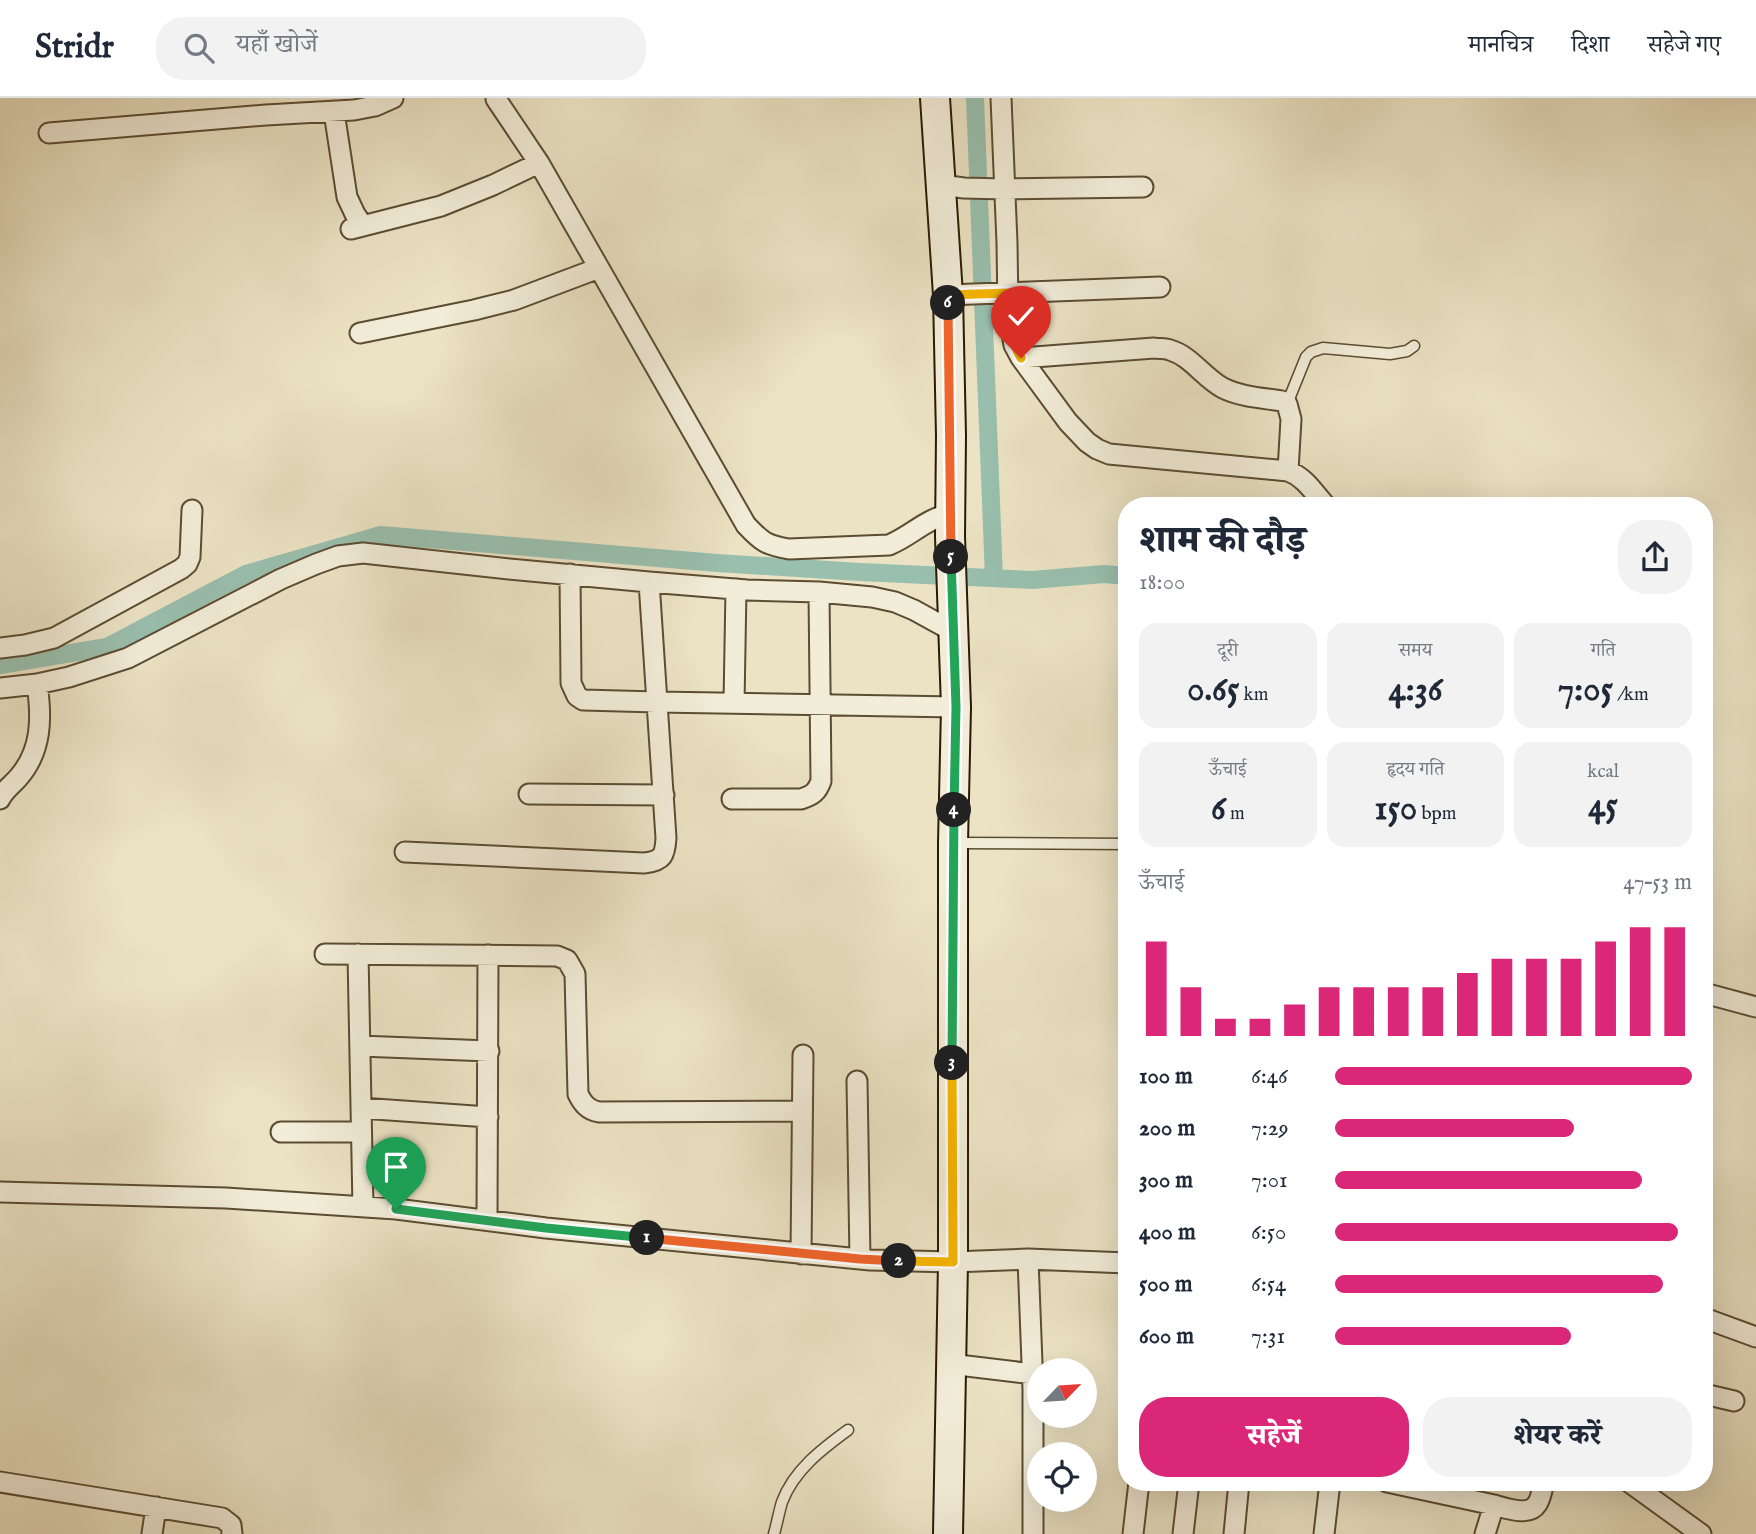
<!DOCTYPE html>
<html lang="hi">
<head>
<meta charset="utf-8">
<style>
  :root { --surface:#fff; --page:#f2f2f3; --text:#1f2937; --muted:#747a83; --line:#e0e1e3; --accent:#db2777 }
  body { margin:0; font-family:"IM FELL English","Noto Serif Devanagari",serif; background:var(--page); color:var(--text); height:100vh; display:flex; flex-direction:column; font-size:26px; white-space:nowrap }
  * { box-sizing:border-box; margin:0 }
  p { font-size:23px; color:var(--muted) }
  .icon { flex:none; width:38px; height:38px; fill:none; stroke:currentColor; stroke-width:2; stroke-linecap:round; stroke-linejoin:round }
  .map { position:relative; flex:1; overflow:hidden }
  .details { position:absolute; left:1118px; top:399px; width:595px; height:994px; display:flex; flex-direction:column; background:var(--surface); border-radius:28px; box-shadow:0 7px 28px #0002 }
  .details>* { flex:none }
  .needle { width:46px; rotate:65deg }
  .buttons { position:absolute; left:1027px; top:1260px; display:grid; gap:14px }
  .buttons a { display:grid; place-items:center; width:70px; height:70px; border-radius:50%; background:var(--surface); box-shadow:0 7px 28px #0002; font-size:35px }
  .pin { position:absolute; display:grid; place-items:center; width:60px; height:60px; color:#fff; margin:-72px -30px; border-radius:50% 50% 50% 0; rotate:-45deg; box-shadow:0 0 7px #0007 }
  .pin .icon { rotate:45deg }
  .km { position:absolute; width:35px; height:35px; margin:-18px; border-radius:50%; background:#222; color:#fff; font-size:19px; line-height:35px; text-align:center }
  .round { display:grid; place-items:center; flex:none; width:74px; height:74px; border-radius:28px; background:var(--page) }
  .overview { display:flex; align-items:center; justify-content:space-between; height:119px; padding:0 21px }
  h1 { font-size:38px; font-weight:800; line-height:52px }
  .figures { display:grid; grid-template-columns:repeat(3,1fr); gap:10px; height:119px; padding:7px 21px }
  .figures div { display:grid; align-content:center; border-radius:18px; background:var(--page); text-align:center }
  .figures b { font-size:35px; font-weight:800 }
  .figures small { font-size:19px; font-weight:400 }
  .figures p { font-size:19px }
  .chart { height:196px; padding:14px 21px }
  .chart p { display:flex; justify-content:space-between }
  .chart svg { width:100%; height:126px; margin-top:7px; stroke:var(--accent); stroke-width:6 }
  .button { display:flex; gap:14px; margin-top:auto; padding:14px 21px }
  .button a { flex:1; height:80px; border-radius:28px; background:var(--accent); color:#fff; font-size:28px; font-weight:800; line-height:80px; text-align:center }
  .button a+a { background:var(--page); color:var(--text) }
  ul { padding:0 21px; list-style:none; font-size:23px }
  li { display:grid; grid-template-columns:112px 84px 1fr; align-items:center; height:52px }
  li i { height:18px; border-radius:9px; background:var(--accent) }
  header { display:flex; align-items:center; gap:42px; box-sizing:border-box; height:98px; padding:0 35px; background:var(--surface); border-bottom:2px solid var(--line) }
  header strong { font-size:33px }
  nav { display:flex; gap:38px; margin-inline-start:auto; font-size:24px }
  .search { width:490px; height:63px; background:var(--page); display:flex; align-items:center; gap:18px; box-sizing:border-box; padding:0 24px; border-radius:28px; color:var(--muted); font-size:26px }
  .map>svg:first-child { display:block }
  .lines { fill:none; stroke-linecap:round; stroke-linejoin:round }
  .canal { stroke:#99bfae; stroke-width:18 }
  .lane-casing { stroke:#5c4c32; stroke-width:13 }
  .street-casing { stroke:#5c4c32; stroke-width:23 }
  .secondary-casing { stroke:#2c1901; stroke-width:32 }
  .lane { stroke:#f2edd9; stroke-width:10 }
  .street { stroke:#f2edd9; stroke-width:19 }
  .secondary { stroke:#f2edd9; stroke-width:28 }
  .split-1-casing { stroke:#fff; stroke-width:14 }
  .split-2-casing { stroke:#fff; stroke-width:14 }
  .split-3-casing { stroke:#fff; stroke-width:14 }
  .split-4-casing { stroke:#fff; stroke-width:14 }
  .split-5-casing { stroke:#fff; stroke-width:14 }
  .split-6-casing { stroke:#fff; stroke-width:14 }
  .split-7-casing { stroke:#fff; stroke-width:14 }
  .split-1 { stroke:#22a559; stroke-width:9 }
  .split-2 { stroke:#f0652b; stroke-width:9 }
  .split-3 { stroke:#f5b400; stroke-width:9 }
  .split-4 { stroke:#22a559; stroke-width:9 }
  .split-5 { stroke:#22a559; stroke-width:9 }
  .split-6 { stroke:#f0652b; stroke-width:9 }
  .split-7 { stroke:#f5b400; stroke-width:9 }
</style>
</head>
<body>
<header>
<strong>Stridr</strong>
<div class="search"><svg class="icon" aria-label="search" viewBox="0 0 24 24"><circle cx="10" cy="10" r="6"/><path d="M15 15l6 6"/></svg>यहाँ खोजें</div>
<nav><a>मानचित्र</a><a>दिशा</a><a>सहेजे गए</a></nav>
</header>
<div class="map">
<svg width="1756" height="1436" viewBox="0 0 1756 1436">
  <rect width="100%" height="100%" fill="#ebe3c4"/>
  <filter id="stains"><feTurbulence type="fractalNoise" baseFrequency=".00286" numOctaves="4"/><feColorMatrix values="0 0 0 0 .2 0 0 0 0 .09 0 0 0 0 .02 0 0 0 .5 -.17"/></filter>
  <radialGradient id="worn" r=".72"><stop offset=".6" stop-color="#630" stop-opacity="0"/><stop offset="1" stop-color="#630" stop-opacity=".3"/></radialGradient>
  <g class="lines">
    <path class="canal" d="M 975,0 L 994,480
      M 0,567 L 107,549 L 246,476 L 381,437 L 717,465 L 860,474 L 1032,482 L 1104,476 L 1127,478"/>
    <g class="lane-casing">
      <path id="lane" d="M 1287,306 L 1306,259 L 1311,254 L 1323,250 L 1390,256 L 1407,253 L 1414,248
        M 954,745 L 1127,746
        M 774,1436 C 777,1425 779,1414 782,1404 C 794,1372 822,1351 848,1332"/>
    </g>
    <g class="street-casing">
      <path id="street" d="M 1001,0 L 1007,145 L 1008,213 L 1014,247 L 1021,260 L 1068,324 L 1087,344 L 1097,351 L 1109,356 L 1288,373 C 1305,379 1314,395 1326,408
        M 496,1 L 539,65 L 746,427 C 762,444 766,447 789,451 L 889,447 C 911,438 927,420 950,416
        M 334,14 L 347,99 L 355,116 L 363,128
        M 49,35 L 266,17 L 354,12 L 375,8 L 393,0
        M 941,87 L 964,90 L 1005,91 L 1143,89
        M 351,131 L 441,108 L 493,87 L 539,65
        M 948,197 L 1160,189
        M 360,235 L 474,212 L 514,202 L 599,170
        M 1021,260 L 1154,250 C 1159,251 1165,250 1170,252 C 1191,258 1204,280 1223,290 C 1241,299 1263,300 1282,303 L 1287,306 L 1291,321 L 1288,373
        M 570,476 L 571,585 L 577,598 L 583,602 L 657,604 L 956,609
        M 0,550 L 25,547 L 54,540 L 181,471 L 187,466 L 190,459 L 192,412
        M 0,590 L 37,586 L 69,579 L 128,560 L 281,481 L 316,466 L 338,458 L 363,455 L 509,471 L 649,484 L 747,492 L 819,494 L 872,499 L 895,504 L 914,512 L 954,534
        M 734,605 L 736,491
        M 529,696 L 664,697
        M 0,701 C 4,692 12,687 18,680 C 42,653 42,620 37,586
        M 732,701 L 801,701 C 813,697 817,694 821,683 L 819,494
        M 405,754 L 644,765 C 663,763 665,757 666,740 L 649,484
        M 325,856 L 557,858 L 567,862 L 575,876 L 578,996 C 583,1006 588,1012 599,1014 L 802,1013
        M 358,856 L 363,1109
        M 1704,895 L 1756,909
        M 360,948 L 489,953
        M 857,983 L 860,1161
        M 361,1010 L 488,1019
        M 281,1034 L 361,1034
        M 0,1094 L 226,1100 L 396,1111 L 546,1130 L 870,1162 L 953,1164 L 1028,1161 L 1127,1165
        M 487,1122 L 488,857
        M 801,1156 L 803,957
        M 1028,1161 L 1033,1291 L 1033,1436
        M 1704,1220 L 1756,1239
        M 950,1266 L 1033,1276
        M 1704,1296 L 1734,1303
        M 0,1384 L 222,1420 L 231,1427 L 232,1436
        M 1387,1384 L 1494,1407
        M 1629,1384 L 1701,1436
        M 152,1436 L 156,1409
        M 1133,1436 L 1139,1384
        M 1183,1436 L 1189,1384
        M 1234,1436 L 1239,1384
        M 1324,1436 L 1330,1384
        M 1485,1436 L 1494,1407 C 1506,1410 1529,1419 1537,1406 C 1541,1401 1542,1391 1544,1384"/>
    </g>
    <g class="secondary-casing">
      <path id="secondary" d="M 935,0 L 948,197 L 951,338 L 950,438 L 956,609 L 953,745 L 953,1164 L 948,1436"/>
    </g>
    <use href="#lane" class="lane"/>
    <use href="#street" class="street"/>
    <use href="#secondary" class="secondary"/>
  </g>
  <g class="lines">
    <g class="split-1-casing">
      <path id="split-1" d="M 396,1111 L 546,1130 L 647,1140"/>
    </g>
    <g class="split-2-casing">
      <path id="split-2" d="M 647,1140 L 860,1161 L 899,1163"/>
    </g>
    <g class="split-3-casing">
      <path id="split-3" d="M 899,1163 L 953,1164 L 952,965"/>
    </g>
    <g class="split-4-casing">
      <path id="split-4" d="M 952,965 L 954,712"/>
    </g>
    <g class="split-5-casing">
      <path id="split-5" d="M 951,459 L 956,609 L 954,712"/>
    </g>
    <g class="split-6-casing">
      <path id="split-6" d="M 948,205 L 951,459"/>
    </g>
    <g class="split-7-casing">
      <path id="split-7" d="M 948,205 L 947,197 L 1008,195 C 1008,218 1009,239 1021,260"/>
    </g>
    <use href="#split-1" class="split-1"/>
    <use href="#split-2" class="split-2"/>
    <use href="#split-3" class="split-3"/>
    <use href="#split-4" class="split-4"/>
    <use href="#split-5" class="split-5"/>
    <use href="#split-6" class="split-6"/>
    <use href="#split-7" class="split-7"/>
  </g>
  <rect width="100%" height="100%" filter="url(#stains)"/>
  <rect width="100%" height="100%" fill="url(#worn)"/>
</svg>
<div class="buttons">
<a><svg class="needle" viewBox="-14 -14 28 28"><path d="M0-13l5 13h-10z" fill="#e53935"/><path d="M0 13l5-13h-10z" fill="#747a83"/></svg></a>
<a><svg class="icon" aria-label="locate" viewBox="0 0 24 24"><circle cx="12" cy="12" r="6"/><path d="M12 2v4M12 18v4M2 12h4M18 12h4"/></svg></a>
</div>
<div class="pin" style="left:396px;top:1111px;background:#1e9e55"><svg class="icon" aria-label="arrive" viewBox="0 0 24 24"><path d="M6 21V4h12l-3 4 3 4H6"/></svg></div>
<div class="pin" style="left:1021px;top:260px;background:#d93025"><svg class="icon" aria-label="check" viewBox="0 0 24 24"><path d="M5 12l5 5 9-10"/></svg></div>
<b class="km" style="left:647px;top:1140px">1</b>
<b class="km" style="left:899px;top:1163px">2</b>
<b class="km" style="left:952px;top:965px">3</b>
<b class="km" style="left:954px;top:712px">4</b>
<b class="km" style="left:951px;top:459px">5</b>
<b class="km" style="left:948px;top:205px">6</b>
<section class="details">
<div class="overview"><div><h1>शाम की दौड़</h1><p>18:00</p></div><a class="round"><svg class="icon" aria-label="share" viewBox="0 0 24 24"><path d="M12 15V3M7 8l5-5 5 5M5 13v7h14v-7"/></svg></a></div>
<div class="figures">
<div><p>दूरी</p><b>0.65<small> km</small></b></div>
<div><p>समय</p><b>4:36</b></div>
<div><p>गति</p><b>7:05<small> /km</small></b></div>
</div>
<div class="figures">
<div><p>ऊँचाई</p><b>6<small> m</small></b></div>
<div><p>हृदय गति</p><b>150<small> bpm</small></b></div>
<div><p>kcal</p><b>45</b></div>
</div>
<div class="chart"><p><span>ऊँचाई</span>47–53 m</p>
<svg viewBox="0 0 160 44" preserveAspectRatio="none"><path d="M5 44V11M15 44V27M25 44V38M35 44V38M45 44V33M55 44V27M65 44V27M75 44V27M85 44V27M95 44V22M105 44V17M115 44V17M125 44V17M135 44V11M145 44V6M155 44V6"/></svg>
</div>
<ul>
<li><b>100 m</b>6:46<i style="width:100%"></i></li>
<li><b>200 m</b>7:29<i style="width:67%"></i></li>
<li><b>300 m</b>7:01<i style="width:86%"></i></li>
<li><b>400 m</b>6:50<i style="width:96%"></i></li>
<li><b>500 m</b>6:54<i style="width:92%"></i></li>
<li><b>600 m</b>7:31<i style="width:66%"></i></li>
</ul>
<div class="button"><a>सहेजें</a><a>शेयर करें</a></div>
</section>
</div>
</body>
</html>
